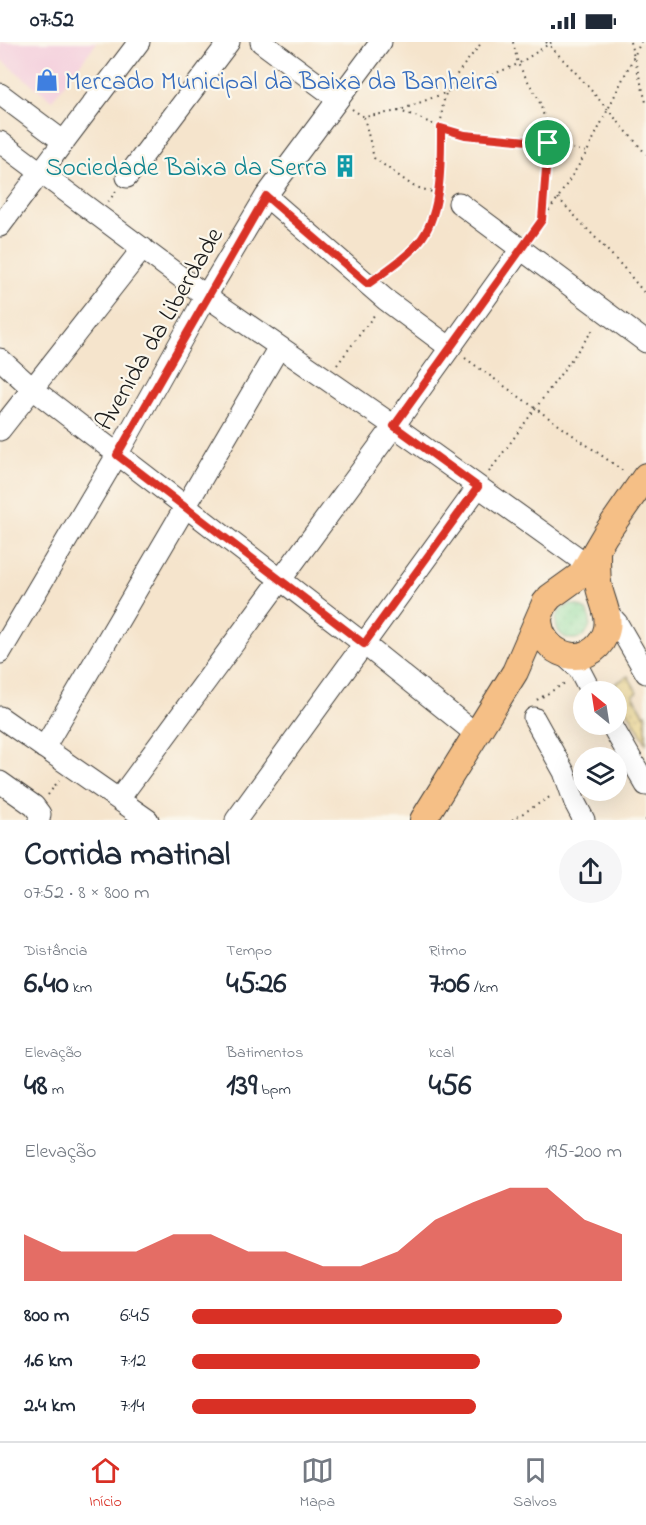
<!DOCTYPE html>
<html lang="pt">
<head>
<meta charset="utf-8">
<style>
  :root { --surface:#fff; --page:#f6f6f7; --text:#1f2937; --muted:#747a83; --line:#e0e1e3; --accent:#d93025 }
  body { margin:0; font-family:"Indie Flower",sans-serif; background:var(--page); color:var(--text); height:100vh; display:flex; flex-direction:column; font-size:22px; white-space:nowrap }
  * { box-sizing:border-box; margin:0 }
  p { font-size:20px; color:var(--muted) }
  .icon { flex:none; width:33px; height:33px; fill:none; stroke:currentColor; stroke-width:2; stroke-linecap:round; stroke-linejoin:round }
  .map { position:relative; height:778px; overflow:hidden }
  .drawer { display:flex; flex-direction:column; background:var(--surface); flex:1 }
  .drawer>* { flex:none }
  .needle { width:39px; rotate:330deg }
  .buttons { position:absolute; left:573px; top:639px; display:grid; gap:12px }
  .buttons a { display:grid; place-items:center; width:54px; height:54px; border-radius:50%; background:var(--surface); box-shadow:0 6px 24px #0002; font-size:30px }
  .pin { position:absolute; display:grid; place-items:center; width:51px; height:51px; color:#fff; margin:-26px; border:3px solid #fff; border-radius:50%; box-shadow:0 2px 6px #0007 }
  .round { display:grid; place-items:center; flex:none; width:63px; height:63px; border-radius:32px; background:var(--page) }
  .headline { display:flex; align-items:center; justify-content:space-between; height:102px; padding:0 24px }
  h1 { font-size:33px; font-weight:700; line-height:45px }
  .stats { display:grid; grid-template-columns:repeat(3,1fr); gap:9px; height:102px; padding:6px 24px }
  .stats div { display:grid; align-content:center }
  .stats b { font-size:30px; font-weight:700 }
  .stats small { font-size:16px; font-weight:400 }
  .stats p { font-size:16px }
  .chart { height:168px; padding:12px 24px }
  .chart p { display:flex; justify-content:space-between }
  .chart svg { width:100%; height:108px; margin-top:6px; fill:var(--accent); opacity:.7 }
  ul { padding:0 24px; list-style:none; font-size:20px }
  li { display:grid; grid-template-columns:96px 72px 1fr; align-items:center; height:45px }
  li i { height:15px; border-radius:8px; background:var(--accent) }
  .status { display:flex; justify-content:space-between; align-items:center; height:42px; padding:0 30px; background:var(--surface); direction:ltr }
  .status svg { height:16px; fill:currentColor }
  .dock { display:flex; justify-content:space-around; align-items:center; height:84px; border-top:2px solid var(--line); background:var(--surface); font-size:16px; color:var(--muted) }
  .dock a { display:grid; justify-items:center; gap:3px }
  .dock .selected { color:var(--accent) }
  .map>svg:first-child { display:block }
  .built { fill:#f4cfdd }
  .grass { fill:url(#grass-dots); stroke:#527a5a; stroke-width:1.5 }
  .sand { fill:url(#sand-dots); stroke:#857b5d; stroke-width:1.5 }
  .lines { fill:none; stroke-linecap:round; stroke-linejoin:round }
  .minor-casing { stroke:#3d3a36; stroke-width:23 }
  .major-casing { stroke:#3d3a36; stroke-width:28 }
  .path { stroke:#3d3a36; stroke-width:2; stroke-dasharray:1.5 4.5; stroke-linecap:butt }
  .minor { stroke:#fff; stroke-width:21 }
  .major { stroke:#f5bf86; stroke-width:26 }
  .route-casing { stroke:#fff; stroke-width:12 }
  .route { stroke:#d93025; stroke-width:8 }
  .labels { text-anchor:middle; stroke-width:4.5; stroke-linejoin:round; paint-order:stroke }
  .shop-label { font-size:26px; fill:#366cbe; stroke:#fbf7ec; text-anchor:start }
  .culture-label { font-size:26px; fill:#0d838f; stroke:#fbf7ec; text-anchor:end }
  .street-label { font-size:26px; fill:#1c1c1c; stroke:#fbf7ec }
</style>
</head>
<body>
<div class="status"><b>07:52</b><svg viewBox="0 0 49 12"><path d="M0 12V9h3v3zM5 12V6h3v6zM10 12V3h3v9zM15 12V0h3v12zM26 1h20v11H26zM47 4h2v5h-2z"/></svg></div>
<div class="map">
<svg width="646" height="778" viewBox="0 0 646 778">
  <defs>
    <pattern id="grass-dots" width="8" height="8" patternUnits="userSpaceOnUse" patternTransform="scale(1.5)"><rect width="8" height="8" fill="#87d899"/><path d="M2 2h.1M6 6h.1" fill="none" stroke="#74b983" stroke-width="1.8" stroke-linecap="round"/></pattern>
    <pattern id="sand-dots" width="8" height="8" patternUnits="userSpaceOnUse" patternTransform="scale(1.5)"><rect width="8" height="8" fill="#eeda9e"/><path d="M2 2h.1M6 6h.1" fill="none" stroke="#ccba88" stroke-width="1.8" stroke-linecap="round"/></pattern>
  </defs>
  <rect width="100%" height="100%" fill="#fbf7ec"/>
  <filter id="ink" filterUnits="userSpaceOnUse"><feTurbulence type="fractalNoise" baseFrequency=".0167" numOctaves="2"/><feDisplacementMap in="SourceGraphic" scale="12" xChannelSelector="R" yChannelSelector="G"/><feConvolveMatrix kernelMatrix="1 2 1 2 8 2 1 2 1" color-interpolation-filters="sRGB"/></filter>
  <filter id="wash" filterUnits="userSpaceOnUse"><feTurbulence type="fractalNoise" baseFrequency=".008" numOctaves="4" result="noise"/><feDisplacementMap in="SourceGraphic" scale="24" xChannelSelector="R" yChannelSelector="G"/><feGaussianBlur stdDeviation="1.35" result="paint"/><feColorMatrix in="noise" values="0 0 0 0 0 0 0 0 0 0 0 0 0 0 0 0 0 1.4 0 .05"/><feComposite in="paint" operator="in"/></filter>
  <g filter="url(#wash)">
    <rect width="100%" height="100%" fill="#f5e4cc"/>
    <path class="built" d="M 0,0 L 97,0 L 52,58 L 0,17 Z"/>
    <path class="grass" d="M556 580a17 17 0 1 1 34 0a17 17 0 1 1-34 0Z"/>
    <path class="sand" d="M 628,634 L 637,650 L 633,653 L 644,672 L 646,671 L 646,701 L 613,643 Z"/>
  </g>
  <g filter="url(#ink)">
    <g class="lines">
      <g class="minor-casing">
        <path id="minor" d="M 261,0 L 338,57
          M 0,52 L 64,100
          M 0,100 L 206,254 L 394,384 L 588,523
          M 127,135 L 229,0
          M 266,154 L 386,258 L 449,305
          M 459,161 L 646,300
          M 0,184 L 139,0
          M 0,317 L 33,347 L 364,602 L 476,692
          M 0,388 L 143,206
          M 607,570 L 617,581 L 646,631
          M 0,611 L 117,413 L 206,254 L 266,154 L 381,0
          M 564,613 L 579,627 L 591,650
          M 0,675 L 148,778
          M 534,676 L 564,730 L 575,761 L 584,778
          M 611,682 L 646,743
          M 44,706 L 279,305
          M 0,740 L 34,764 L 40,772 L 39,778
          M 119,757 L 394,384 L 521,207
          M 236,778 L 478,445"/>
      </g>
      <g class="major-casing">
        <path id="major" d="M 539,576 C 539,614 589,630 605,593 C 613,575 600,558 598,540 C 597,529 597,518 597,507
          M 423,778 L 515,630 L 545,561 L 550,555 L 582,532 L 605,493 L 646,434"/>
      </g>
      <path class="path" d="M 513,0 L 518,22 L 539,58 L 546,81 L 548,101 L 542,178
        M 546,0 L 577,32 L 646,112
        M 630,0 L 646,60
        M 352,67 L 364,75 L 398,69 L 489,34 L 518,22 L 552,0
        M 398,69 L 413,73 L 441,86 L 465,93 L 548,101 L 587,110
        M 364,75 L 374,116 L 413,144 L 445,154
        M 558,156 L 623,225 L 646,253
        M 108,160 L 117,148
        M 531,193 L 558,156 L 587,110 L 641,0
        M 383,231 C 433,195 441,165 441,104 C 441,87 440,65 447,49 C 455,32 471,15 482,0
        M 465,316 L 626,431
        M 337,323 L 375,272
        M 489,430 L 595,285
        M 537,658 L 565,641
        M 48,753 L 59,738
        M 512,778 L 553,753
        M 645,778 L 646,778"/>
      <use href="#minor" class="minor"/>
      <use href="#major" class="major"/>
    </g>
  </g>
  <g class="lines" filter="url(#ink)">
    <g class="route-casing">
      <path id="route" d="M 441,86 L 465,93 L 548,101 L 542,178 L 394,384 L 478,445 L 364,602 L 117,413 L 266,154 L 368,242 C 387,228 408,215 422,196 C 442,168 441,119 441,86 Z"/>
    </g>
    <use href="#route" class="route"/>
  </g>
  <defs>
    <g id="shop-bare" transform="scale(1.8)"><path d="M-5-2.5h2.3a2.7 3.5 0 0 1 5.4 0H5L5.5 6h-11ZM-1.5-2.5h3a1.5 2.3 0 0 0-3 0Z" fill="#3f7fe0" stroke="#fbf7ec" stroke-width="2.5" paint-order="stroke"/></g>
    <g id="building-bare" transform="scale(1.8)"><path d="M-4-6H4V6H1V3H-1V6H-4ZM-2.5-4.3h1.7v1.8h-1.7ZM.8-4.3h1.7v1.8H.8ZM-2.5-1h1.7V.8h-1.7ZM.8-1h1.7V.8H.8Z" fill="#0f9aa8" stroke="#fbf7ec" stroke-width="2.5" paint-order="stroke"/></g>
  </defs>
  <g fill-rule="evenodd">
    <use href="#shop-bare" x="47" y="38"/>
    <use href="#building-bare" x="345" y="124"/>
  </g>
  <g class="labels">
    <g class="shop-label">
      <text x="65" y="47">Mercado Municipal da Baixa da Banheira</text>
    </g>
    <g class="culture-label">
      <text x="327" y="133">Sociedade Baixa da Serra</text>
    </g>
    <g class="street-label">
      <text transform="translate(158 286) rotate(-60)" y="9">Avenida da Liberdade</text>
    </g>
  </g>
</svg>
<div class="buttons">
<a><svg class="needle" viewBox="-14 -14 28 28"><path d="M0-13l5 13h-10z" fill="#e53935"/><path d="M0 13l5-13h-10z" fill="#747a83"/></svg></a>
<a><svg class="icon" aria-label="layers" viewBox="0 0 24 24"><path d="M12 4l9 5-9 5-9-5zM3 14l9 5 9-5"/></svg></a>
</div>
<div class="pin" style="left:548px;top:101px;background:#1e9e55"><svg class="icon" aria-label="arrive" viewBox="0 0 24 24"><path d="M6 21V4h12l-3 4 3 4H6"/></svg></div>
</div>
<section class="drawer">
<div class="headline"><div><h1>Corrida matinal</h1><p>07:52 · 8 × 800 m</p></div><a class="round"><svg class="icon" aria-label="share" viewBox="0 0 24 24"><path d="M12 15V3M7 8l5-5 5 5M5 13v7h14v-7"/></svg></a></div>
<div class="stats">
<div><p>Distância</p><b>6.40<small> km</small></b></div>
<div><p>Tempo</p><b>45:26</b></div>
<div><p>Ritmo</p><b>7:06<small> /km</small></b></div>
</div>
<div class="stats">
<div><p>Elevação</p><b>48<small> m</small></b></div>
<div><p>Batimentos</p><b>139<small> bpm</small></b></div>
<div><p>kcal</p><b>456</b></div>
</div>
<div class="chart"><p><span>Elevação</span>195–200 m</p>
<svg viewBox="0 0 160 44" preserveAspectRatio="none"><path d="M0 44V25L10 32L20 32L30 32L40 25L50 25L60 32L70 32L80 38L90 38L100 32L110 19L120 12L130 6L140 6L150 19L160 25V44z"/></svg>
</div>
<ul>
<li><b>800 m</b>6:45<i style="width:86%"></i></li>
<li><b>1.6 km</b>7:12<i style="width:67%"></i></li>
<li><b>2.4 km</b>7:14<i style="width:66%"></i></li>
</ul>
</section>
<nav class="dock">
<a class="selected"><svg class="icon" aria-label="home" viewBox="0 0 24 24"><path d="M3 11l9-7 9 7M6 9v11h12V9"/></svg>Início</a>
<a><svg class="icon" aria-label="map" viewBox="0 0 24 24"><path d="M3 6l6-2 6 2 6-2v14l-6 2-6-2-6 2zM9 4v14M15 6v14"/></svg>Mapa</a>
<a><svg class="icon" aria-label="saved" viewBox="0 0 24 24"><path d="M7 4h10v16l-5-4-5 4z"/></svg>Salvos</a>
</nav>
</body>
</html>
